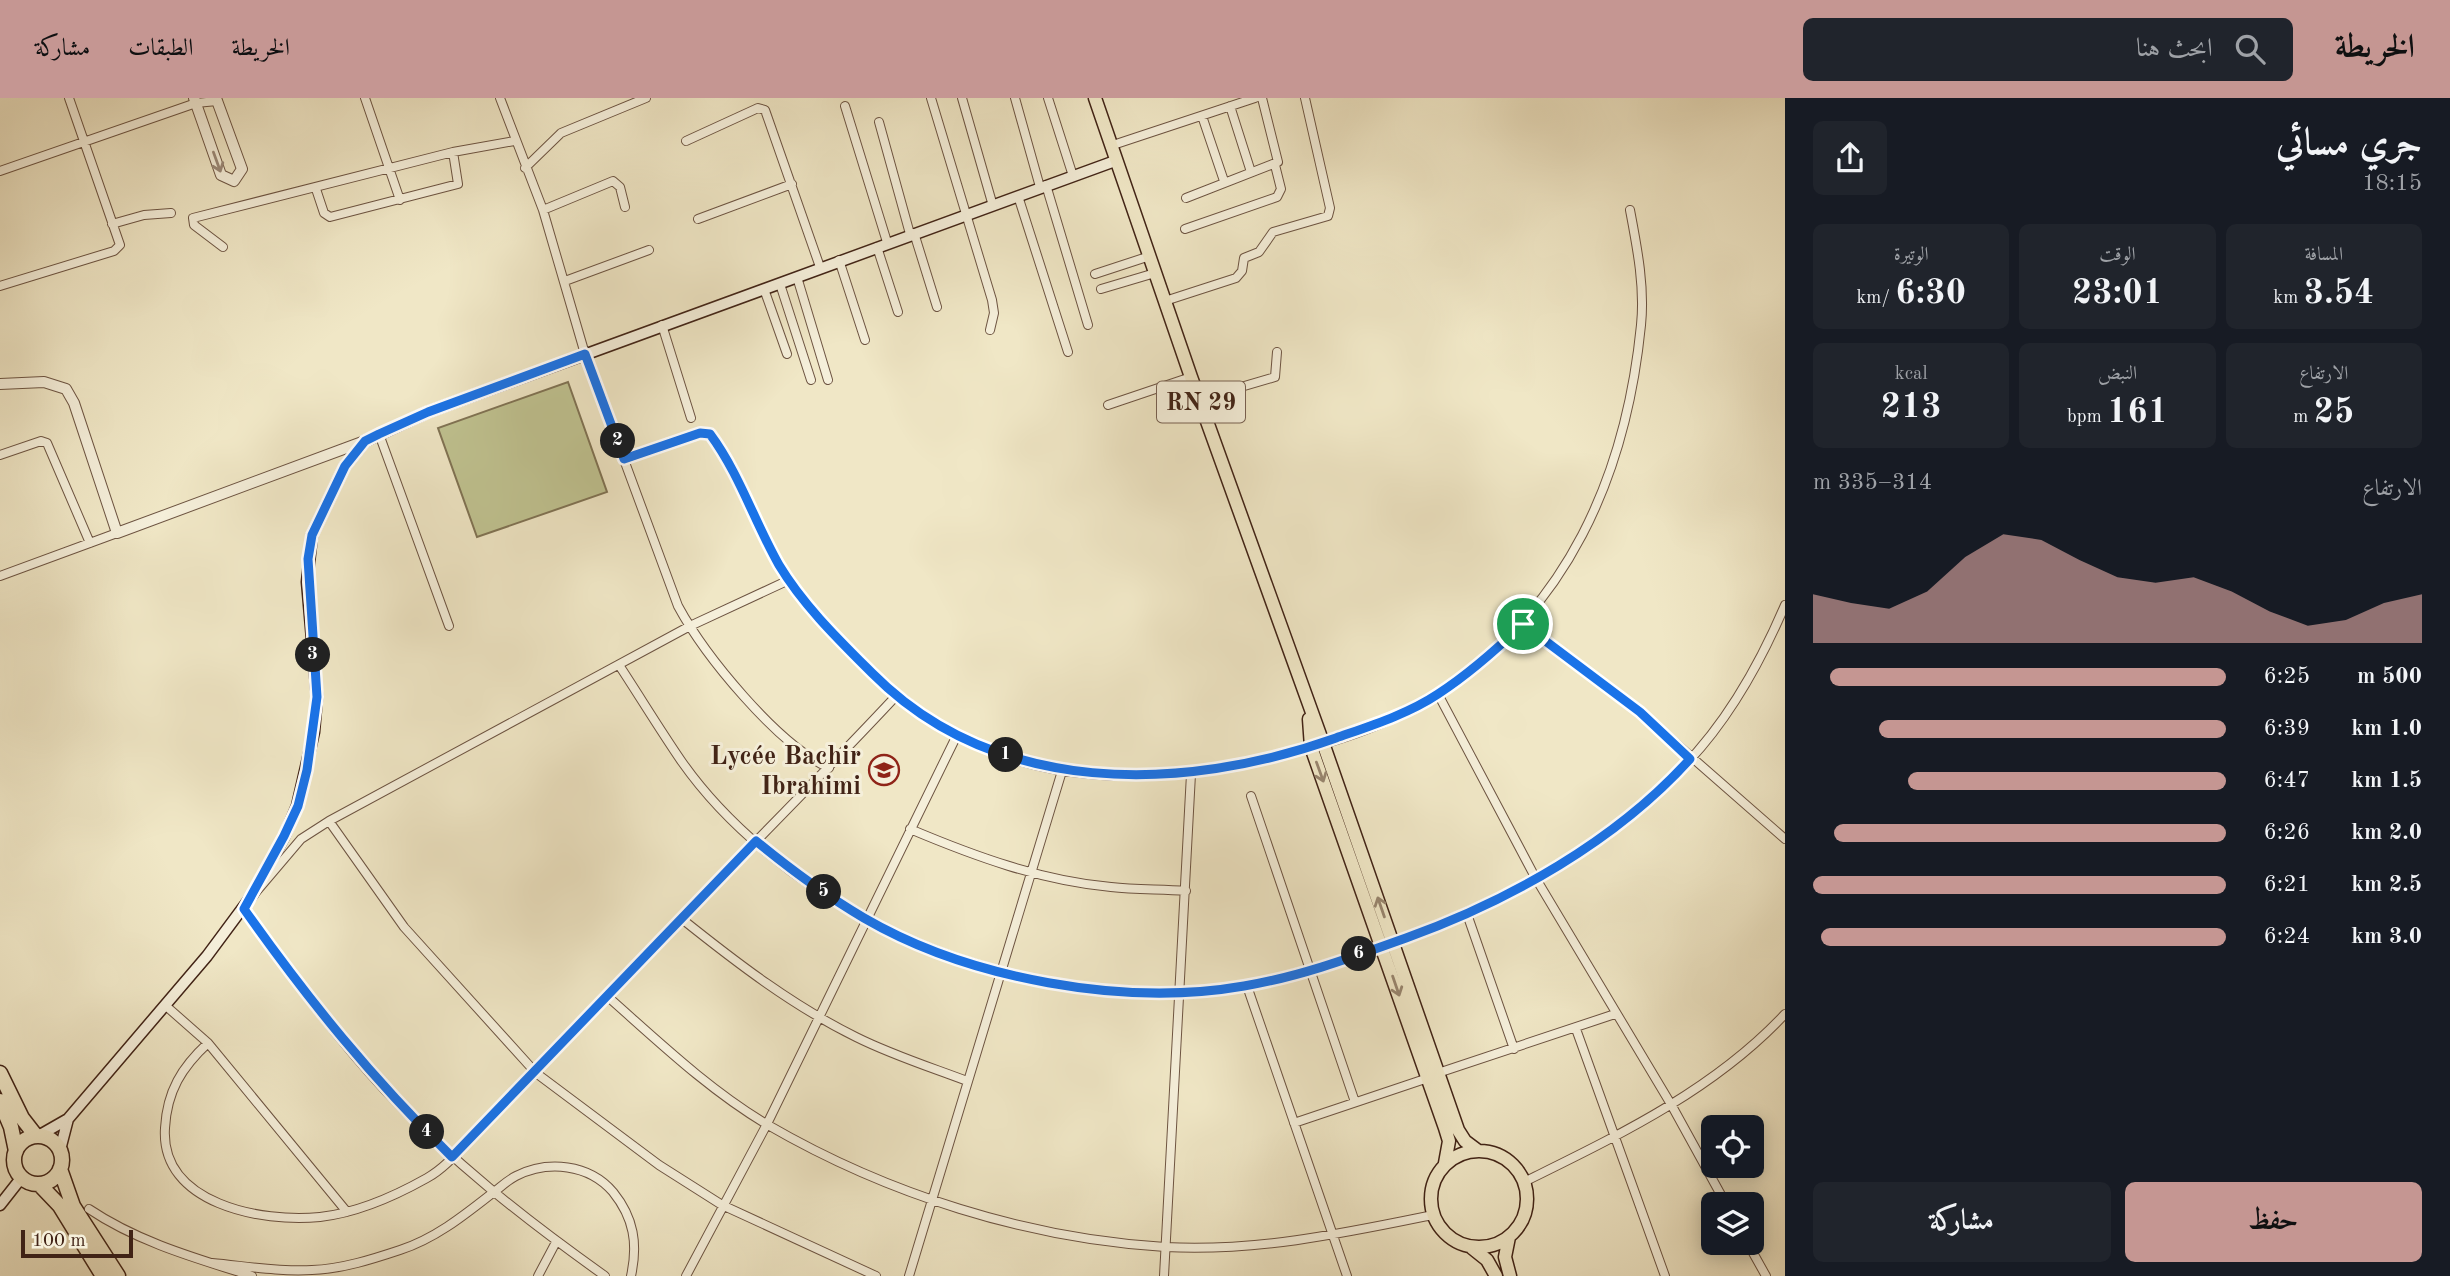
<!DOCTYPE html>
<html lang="ar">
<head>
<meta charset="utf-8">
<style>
  :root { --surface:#171b24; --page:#20242c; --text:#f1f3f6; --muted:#9ea1a6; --accent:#c59692 }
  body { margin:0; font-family:"Old Standard TT",Amiri,serif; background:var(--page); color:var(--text); direction:rtl; height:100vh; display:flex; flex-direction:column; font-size:26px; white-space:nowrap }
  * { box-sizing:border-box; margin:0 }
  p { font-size:23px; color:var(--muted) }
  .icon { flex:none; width:38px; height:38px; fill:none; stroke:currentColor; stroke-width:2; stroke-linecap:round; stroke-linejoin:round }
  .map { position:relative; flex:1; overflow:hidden; direction:ltr }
  .sheet { display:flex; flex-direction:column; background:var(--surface); width:665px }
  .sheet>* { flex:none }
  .controls { position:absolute; left:1701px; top:1017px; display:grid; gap:14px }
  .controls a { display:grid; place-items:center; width:63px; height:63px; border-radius:10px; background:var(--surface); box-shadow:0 4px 18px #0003; font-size:35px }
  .scale { position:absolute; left:21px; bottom:18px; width:112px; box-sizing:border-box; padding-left:7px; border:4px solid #412316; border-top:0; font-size:19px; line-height:24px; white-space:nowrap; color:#412316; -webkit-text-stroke:5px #f5efda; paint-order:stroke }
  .pin { position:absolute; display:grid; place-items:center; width:60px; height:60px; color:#fff; margin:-30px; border:4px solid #fff; border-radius:50%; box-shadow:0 2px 7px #0007 }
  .km { position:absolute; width:35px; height:35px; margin:-18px; border-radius:50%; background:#222; color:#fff; font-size:19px; line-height:35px; text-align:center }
  .round { display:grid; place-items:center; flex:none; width:74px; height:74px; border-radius:10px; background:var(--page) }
  .summary { display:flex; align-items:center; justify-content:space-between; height:119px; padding:0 28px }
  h1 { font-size:38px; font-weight:600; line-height:52px }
  .stats { display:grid; grid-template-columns:repeat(3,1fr); gap:10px; height:119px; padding:7px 28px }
  .stats div { display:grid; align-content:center; border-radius:10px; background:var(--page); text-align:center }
  .stats b { font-size:35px; font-weight:600 }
  .stats small { font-size:19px; font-weight:400 }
  .stats p { font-size:19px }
  .chart { height:196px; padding:14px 28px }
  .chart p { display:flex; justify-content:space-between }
  .chart svg { width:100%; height:126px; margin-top:7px; fill:var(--accent); opacity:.7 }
  .cta { display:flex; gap:14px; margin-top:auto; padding:14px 28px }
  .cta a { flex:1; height:80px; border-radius:10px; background:var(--accent); color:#111; font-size:28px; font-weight:600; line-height:80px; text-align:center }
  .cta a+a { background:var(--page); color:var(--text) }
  ul { padding:0 28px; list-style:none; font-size:23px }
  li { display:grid; grid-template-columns:112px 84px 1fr; align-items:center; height:52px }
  li i { height:18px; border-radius:9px; background:var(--accent) }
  header { display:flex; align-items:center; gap:42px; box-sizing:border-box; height:98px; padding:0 35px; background:var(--accent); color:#111 }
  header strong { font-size:33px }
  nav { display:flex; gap:38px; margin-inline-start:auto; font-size:24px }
  .search { width:490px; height:63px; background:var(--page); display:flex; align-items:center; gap:18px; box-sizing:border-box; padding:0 24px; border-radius:10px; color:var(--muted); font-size:26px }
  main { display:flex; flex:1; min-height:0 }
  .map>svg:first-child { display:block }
  .green { fill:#c0c391; stroke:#807354; stroke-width:2 }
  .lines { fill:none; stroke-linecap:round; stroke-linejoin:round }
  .minor-casing { stroke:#6d5442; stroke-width:10 }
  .tertiary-casing { stroke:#6d5442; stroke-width:12 }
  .secondary-casing { stroke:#412316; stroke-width:13 }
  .primary-casing { stroke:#412316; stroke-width:15 }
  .trunk-casing { stroke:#412316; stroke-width:17 }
  .minor { stroke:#f5efda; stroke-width:8 }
  .tertiary { stroke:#f5efda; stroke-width:10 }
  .secondary { stroke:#f5efda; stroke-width:10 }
  .primary { stroke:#f0e7c6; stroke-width:12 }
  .trunk { stroke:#f0e7c6; stroke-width:14 }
  .oneway { stroke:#9b8978 }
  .oneway2 { stroke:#98856e }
  .route-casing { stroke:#fff; stroke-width:14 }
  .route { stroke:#1a73e8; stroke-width:9 }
  .labels { text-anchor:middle; stroke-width:6; stroke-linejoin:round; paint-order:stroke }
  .shield { fill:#f5efda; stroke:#776051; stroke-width:2 }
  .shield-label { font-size:24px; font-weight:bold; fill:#412316 }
  .poi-label { font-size:26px; font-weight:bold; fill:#412316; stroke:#f5efda; text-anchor:end }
</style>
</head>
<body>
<header>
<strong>الخريطة</strong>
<div class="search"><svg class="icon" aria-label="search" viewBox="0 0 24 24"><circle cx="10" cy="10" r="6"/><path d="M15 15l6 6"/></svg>ابحث هنا</div>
<nav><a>الخريطة</a><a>الطبقات</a><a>مشاركة</a></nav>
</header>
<main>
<section class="sheet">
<div class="summary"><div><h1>جري مسائي</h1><p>18:15</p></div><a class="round"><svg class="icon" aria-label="share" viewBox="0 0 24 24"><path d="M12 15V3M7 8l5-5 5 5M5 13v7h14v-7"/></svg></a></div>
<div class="stats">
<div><p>المسافة</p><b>3.54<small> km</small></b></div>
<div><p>الوقت</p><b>23:01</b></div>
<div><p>الوتيرة</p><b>6:30<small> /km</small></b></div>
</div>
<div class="stats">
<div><p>الارتفاع</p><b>25<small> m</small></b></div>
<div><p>النبض</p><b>161<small> bpm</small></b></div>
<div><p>kcal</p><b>213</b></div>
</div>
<div class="chart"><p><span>الارتفاع</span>314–335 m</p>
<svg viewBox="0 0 160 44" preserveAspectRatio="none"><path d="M0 44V27L10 30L20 32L30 26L40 14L50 6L60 8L70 15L80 21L90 23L100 21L110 26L120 33L130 38L140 36L150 30L160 27V44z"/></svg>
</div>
<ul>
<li><b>500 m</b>6:25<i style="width:96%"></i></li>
<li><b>1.0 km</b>6:39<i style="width:84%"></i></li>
<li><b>1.5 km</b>6:47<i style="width:77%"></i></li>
<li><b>2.0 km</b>6:26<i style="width:95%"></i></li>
<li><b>2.5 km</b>6:21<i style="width:100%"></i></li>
<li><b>3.0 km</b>6:24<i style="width:98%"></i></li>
</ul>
<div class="cta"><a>حفظ</a><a>مشاركة</a></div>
</section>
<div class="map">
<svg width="1785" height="1178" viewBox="0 0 1785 1178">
  <rect width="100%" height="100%" fill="#f0e7c6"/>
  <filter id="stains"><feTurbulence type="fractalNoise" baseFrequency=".00286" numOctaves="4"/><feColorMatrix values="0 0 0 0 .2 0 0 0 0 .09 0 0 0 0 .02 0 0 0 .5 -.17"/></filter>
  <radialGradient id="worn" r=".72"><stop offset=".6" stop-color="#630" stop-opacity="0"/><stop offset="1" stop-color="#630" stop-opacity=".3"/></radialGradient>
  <path class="green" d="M 568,284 L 607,394 L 477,439 L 438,330 Z"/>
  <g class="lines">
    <g class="minor-casing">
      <path id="minor" d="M 365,0 L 400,102
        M 500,0 L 543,112 L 585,256 L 678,508 C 705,558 777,646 829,670
        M 931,0 L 992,202 L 994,215 L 990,232
        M 962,0 L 993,108
        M 1015,0 L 1040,89
        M 1048,0 L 1073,78
        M 845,8 L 887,144
        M 1230,8 L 1251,74
        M 1202,18 L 1224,83
        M 879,24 L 910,136
        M 686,43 L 758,10 L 765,12 L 820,169
        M 1110,48 L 1255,0
        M 525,70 L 561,35 L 646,0
        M 0,73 L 196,5 L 217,3
        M 1046,87 L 1088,227
        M 316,91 L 324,115 L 330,119 L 458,86 L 453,54
        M 1018,98 L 1068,254
        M 1186,100 L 1278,64 L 1262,0
        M 543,112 L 613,83 L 620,89 L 625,109
        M 698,121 L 792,86
        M 112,126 L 144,117 L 171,115
        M 1185,131 L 1277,99 L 1281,91 L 1275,67
        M 914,135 L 937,209
        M 223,149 L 194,127 L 193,120 L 453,54 L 514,43
        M 877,149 L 898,214
        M 839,162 L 865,242
        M 1095,176 L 1150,158
        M 797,179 L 828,282
        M 565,183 L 649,152
        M 780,186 L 811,282
        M 0,188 L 114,153 L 120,147 L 69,0
        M 764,191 L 787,256
        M 1101,191 L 1155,175
        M 1165,203 L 1236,180 L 1242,173 L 1244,160 L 1259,154 L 1273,134 L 1328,118 L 1330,110 L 1305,0
        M 662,227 L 691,320
        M 1200,301 L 1275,279 L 1277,254
        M 1108,307 L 1191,279
        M 379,336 L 449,528
        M 0,357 L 41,343 L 47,345 L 90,445
        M 624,361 L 700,335 L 710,336 C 738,376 755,423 778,465 C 814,527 893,600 955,636 C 1040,684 1145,686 1239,666 C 1305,653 1380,634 1437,596 C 1567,513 1626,378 1641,227 C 1645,189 1637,149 1630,112
        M 0,478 L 117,435
        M 1523,526 L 1640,614 L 1785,741
        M 619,567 C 640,599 660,632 682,664 C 727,728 798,785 868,822 C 963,872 1075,898 1182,894 C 1236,893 1286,879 1337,863 C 1460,824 1583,768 1676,676 C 1725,629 1759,568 1785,507
        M 1438,596 L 1535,779 L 1672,1008 L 1726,1106
        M 1251,698 L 1355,1004
        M 329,723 L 404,829 L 536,975 L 659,1067 L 722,1107 L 876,1178
        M 910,731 C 974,758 1042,783 1111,789 C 1136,792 1161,791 1186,793
        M 256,794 L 301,741 L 329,723 L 690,528 L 789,482
        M 244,811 C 288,873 333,936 385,992 C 451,1063 526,1122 605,1178
        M 1467,816 L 1514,951
        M 682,821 C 737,865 793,908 856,939 C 892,957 930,969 967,983
        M 1247,888 L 1347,1178
        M 607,898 C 658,943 709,992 768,1027 C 887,1096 1028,1141 1165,1149 C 1256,1154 1345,1135 1433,1117
        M 166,908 L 208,945 L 347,1114
        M 1576,931 L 1665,1178
        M 208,945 C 182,969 167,993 165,1030 C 160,1106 262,1125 320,1119 C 356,1115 395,1098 427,1080 C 447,1069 464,1047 479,1032 C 522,989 563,945 604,901 C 700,798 801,700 897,597
        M 1438,975 L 1615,916
        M 1294,1025 L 1428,980
        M 1524,1084 C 1617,1038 1713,993 1785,916
        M 89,1111 C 138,1144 195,1160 252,1178
        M 1747,1144 L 1766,1178
        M 212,1165 C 245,1168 279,1174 312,1172 C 342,1171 373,1161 400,1152 C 434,1141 462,1119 490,1097 C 499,1091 506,1083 516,1078 C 548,1062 589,1066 613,1094 C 634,1120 638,1146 631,1178
        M 538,1178 L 556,1144
        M 686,1178 L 767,1026 L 957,637
        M 909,1178 L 1062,673
        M 1164,1178 L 1191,676"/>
    </g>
    <g class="tertiary-casing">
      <path id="tertiary" d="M 194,0 L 221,77 L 234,83 L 242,71 L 216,0
        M 0,286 L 44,284 L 66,291 L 74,305 L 117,435 L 365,343"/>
    </g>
    <g class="secondary-casing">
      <path id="secondary" d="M 40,1037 L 68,1021 L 207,858 L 253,796 L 284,739 L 297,708 L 314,634 L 317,599 L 307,484 L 312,437 L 345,368 L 365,343 L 428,314 L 1115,63
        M 60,1052 L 68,1021
        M 0,1107 L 22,1079"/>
    </g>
    <g class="primary-casing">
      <path id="primary" d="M 1095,0 L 1191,279 L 1323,645 L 1458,1032 L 1465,1043 L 1477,1052
        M 1309,621 L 1311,649 L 1445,1030 L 1449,1043 L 1445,1065
        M1431 1101a48 48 0 1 1 96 0a48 48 0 1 1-96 0Z
        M 1509,1139 L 1505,1159 L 1510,1178
        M 1472,1150 L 1487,1162 L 1496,1178"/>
    </g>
    <g class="trunk-casing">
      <path id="trunk" d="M 0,975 L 22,1020 L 36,1038
        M 0,1003 L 11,1029 L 16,1053
        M14 1062a24 24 0 1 1 48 0a24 24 0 1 1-48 0Z
        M 60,1071 L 73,1108 L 118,1178
        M 39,1086 L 60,1108 L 103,1178"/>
    </g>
    <use href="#minor" class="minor"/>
    <use href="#tertiary" class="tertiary"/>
    <use href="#secondary" class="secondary"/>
    <use href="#primary" class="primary"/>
    <use href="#trunk" class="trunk"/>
  </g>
  <defs><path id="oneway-shaft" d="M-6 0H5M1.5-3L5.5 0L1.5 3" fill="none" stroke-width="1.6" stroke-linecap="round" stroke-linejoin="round" transform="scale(1.75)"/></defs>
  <use class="oneway" href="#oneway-shaft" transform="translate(217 64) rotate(70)"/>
  <g class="oneway2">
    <use href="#oneway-shaft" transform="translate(1320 674) rotate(70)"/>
    <use href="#oneway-shaft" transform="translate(1381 809) rotate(-109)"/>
    <use href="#oneway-shaft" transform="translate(1396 888) rotate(71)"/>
  </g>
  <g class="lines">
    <g class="route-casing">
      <path id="route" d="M 585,256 L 624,361 L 700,335 L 710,336 C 739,375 755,425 779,467 C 803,507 839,542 872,575 C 995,699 1182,695 1336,640 C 1370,628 1408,616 1438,596 C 1469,576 1497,551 1523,526 L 1640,614 L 1690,661 C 1616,743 1509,803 1406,840 C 1353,859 1299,879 1244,888 C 1124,909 969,881 864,820 C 825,797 790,771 756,743 L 452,1059 C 372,980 309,903 244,811 L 284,738 L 298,708 L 307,672 L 317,599 L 308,461 L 312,437 L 345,368 L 365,343 L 379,336 L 428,314 Z"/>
    </g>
    <use href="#route" class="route"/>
  </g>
  <defs>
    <g id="school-ring" transform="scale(1.575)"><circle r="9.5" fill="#f5efda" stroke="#8f2418" stroke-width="1.5"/><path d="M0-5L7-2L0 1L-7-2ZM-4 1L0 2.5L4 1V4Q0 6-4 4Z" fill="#8f2418"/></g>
  </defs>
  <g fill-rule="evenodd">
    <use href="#school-ring" x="884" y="672"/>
  </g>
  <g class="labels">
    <rect class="shield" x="1157" y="283.5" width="88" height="41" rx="5"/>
    <g class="shield-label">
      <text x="1201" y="312">RN 29</text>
    </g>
    <g class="poi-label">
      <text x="861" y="666">Lycée Bachir<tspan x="861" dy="30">Ibrahimi</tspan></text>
    </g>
  </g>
  <rect width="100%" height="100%" filter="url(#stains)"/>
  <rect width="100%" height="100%" fill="url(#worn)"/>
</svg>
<div class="controls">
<a><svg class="icon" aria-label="locate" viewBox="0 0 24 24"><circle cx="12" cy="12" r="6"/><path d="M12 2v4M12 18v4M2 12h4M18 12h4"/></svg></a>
<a><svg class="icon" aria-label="layers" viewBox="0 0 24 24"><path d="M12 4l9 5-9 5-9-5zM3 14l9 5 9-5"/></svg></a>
</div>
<div class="scale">100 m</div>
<div class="pin" style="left:1523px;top:526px;background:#1e9e55"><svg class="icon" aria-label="arrive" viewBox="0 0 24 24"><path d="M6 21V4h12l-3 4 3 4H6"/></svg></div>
<b class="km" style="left:1006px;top:657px">1</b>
<b class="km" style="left:618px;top:343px">2</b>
<b class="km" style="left:313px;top:557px">3</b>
<b class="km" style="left:427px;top:1034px">4</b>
<b class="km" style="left:824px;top:794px">5</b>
<b class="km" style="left:1359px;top:856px">6</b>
</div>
</main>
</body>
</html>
